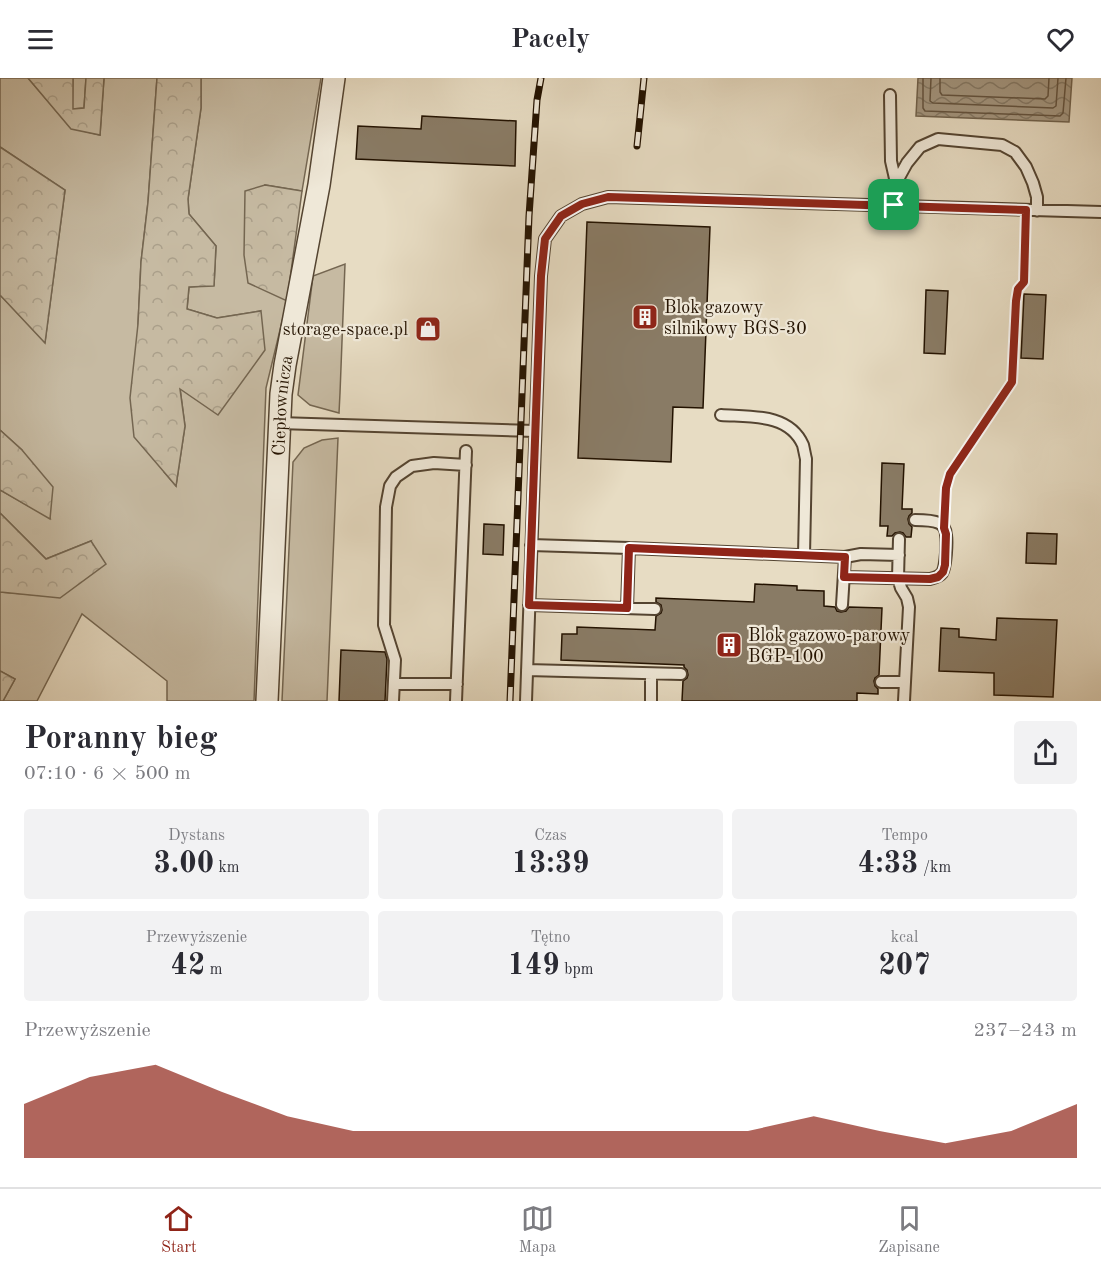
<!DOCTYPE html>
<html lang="pl">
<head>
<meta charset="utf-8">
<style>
  :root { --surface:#fff; --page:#f2f2f3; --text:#2b2b33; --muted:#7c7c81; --line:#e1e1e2; --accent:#8f2418 }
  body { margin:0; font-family:"Old Standard TT",serif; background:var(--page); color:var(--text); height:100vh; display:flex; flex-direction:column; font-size:22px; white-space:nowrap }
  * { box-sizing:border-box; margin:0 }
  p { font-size:20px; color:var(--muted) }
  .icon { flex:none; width:33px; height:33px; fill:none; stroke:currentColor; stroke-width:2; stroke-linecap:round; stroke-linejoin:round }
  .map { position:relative; height:623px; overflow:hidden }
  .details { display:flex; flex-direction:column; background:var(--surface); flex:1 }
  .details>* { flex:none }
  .pin { position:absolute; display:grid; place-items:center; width:51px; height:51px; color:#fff; margin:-26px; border-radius:12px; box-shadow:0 3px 9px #0006 }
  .round { display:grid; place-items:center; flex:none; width:63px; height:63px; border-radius:6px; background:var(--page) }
  .head { display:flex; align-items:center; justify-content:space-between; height:102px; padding:0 24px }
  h1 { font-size:33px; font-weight:800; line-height:45px }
  .stats { display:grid; grid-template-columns:repeat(3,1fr); gap:9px; height:102px; padding:6px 24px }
  .stats div { display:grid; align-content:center; border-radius:6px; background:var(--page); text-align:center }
  .stats b { font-size:30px; font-weight:800 }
  .stats small { font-size:16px; font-weight:400 }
  .stats p { font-size:16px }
  .chart { height:168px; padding:12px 24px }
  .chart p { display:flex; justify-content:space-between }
  .chart svg { width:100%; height:108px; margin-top:6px; fill:var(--accent); opacity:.7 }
  header { display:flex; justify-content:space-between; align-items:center; height:78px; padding:0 24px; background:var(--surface); font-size:27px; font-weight:800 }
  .tab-bar { display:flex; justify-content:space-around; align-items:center; height:84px; border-top:2px solid var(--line); background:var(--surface); font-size:16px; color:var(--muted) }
  .tab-bar a { display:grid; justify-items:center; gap:3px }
  .tab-bar .active { color:var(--accent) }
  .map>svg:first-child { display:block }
  .grass { fill:#c6baa2; stroke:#746651; stroke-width:1.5 }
  .forest { fill:url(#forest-crowns); stroke:#746651; stroke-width:1.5 }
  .water { fill:url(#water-waves); stroke:#70624d; stroke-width:1.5 }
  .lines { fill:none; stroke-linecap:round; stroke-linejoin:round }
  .shore { stroke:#645440; stroke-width:1.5 }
  .building { fill:#897b65; stroke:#231200; stroke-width:1.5 }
  .service-casing { stroke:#544431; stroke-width:14 }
  .minor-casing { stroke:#544431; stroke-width:24 }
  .path { stroke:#231200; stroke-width:4; stroke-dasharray:4.5 3; stroke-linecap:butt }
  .service { stroke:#efe8d8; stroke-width:10 }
  .minor { stroke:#efe8d8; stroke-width:21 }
  .rail-casing { stroke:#231200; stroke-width:7 }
  .rail { stroke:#efe8d8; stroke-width:4.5; stroke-dasharray:14; stroke-linecap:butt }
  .route-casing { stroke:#fff; stroke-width:12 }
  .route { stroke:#8f2418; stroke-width:8 }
  .labels { text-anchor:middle; stroke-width:4.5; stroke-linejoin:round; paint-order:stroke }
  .poi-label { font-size:18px; fill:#231200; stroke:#efe8d8; text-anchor:start }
  .street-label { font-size:18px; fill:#231200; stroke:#efe8d8 }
</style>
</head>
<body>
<header><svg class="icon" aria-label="menu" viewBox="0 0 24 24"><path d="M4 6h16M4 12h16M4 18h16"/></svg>Pacely<svg class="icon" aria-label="heart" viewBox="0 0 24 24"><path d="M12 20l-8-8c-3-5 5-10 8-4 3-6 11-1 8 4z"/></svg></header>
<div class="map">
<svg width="1101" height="623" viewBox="0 0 1101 623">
  <defs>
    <pattern id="forest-crowns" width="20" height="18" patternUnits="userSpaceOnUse" patternTransform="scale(1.5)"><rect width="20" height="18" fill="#c6baa2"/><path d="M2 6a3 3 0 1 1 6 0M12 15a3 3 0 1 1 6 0" fill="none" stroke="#aa9f8a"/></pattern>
    <pattern id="water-waves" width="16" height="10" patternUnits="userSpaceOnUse" patternTransform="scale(1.5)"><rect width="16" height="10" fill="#a49781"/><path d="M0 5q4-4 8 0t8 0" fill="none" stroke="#857a67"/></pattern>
  </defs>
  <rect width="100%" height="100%" fill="#e7dcc3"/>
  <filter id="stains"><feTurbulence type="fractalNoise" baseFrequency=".00333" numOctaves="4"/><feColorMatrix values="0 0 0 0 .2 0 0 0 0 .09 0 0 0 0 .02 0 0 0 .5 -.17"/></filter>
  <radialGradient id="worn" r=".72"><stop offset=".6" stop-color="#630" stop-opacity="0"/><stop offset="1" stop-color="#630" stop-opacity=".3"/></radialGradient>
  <path class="grass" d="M 0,0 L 28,0 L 71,50 L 100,57 L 104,0 L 157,0 L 148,124 L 141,184 L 138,246 L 164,394 L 176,408 L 185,348 L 180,310 L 260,233 L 217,240 L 187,231 L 189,209 L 214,207 L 216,168 L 189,136 L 188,121 L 201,30 L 201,0 L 321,0 L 302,113 L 265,107 L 287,223 L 266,310 L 254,623 L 167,623 L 167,603 L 82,536 L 37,623 L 3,623 L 15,601 L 0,593 L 0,514 L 60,519 L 91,463 L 46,481 L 0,435 L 0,412 L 50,440 L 22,372 L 0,352 L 0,217 L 45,264 L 65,112 L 0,69 Z
    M 73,0 L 86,0 L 84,30 L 72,31 Z
    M 345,186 L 340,315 L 339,335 L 310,327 L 298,317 L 313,198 Z
    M 338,360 L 327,623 L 282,623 L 293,384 L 304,370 L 322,362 Z"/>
  <path class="forest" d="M 28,0 L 73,0 L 73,31 L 84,30 L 86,0 L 104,0 L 100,57 L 71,51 Z
    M 157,0 L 201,0 L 201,30 L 188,121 L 189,136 L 216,168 L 214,208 L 189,209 L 187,231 L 217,240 L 261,233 L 265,272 L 218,337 L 180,311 L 185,348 L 176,408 L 134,359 L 130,320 L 138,246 L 141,184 L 148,124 Z
    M 0,69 L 65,112 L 45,265 L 0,217 Z
    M 265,107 L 302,113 L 287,223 L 248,205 L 244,177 L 245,113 Z
    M 0,352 L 22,372 L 53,409 L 50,441 L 0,412 Z
    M 0,435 L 46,481 L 91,463 L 106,486 L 60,520 L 0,514 Z
    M 0,593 L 15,601 L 3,623 L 0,623 Z"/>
  <path class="water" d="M 918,0 L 1072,0 L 1069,44 L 916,38 Z"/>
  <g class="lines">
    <path class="shore" d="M 923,0 L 923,30 L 925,33 L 1060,38 L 1063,35 L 1066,0
      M 931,0 L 930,23 L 933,25 L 1053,30 L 1056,28 L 1058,0
      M 940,0 L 940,14 L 942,17 L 1045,21 L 1048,18 L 1049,0"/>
  </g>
  <path class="building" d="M 422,38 L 516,43 L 515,88 L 356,81 L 358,48 L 421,51 Z
    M 587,144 L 710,149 L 703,330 L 673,329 L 671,384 L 578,380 Z
    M 926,212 L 948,213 L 945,276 L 924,275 Z
    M 1024,216 L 1046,217 L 1043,281 L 1021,280 Z
    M 882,385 L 904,386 L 902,431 L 912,431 L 912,435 L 909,438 L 908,441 L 909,446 L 912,449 L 911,459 L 906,459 L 903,455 L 900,454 L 895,455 L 892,458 L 887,458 L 888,448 L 880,448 Z
    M 484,446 L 504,447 L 503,477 L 483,476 Z
    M 1027,455 L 1057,456 L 1056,486 L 1026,485 Z
    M 755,506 L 797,508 L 797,512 L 824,513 L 824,528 L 835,529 L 837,533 L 841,534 L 846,533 L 849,529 L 882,530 L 879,597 L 875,600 L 874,603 L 875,608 L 878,611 L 878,616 L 857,615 L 857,623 L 682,623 L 683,603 L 687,600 L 688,597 L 687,592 L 684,589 L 684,587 L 561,582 L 562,556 L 577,556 L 577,549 L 655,552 L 656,538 L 661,535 L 662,532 L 661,527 L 656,524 L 656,520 L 754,524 Z
    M 997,540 L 1057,542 L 1053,619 L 994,617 L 994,595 L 939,593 L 941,550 L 959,551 L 959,559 L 996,562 Z
    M 341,572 L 385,574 L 387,581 L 385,623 L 339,623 Z"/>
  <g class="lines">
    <g class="service-casing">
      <path id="service" d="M 890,17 L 891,83 L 896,105
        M 894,127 L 896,105 L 907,85 L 920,69 L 938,61 L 1002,67 L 1015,74 L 1026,89 L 1033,105 L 1037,119 L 1037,133
        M 721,337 C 750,339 789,335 803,367 C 804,371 805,377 806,381 L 804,477
        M 279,345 L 535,353
        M 899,461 L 898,500 L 901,510 L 907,520 L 909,529 L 904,623
        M 531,467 L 629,470 L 845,479 L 861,476 L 899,477
        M 844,499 L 930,501 C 934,500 939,499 942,495 C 946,489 947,464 946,457 C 946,452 943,447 939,445 C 932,442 923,442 915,442
        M 529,527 L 655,531
        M 842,527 L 845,479
        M 627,530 L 629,470
        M 527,592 L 681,596
        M 651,596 L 651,623
        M 881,604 L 905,604
        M 394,606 L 457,606
        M 393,623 L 395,582 L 384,547 L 386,429 L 390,408 L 396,399 L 412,388 L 434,385 L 466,387
        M 456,623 L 466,373
        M 526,623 L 541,198 L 545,161 L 561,138 L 582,126 L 608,119 L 1101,134"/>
    </g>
    <g class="minor-casing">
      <g id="minor">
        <path id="s1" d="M 267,623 L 281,316 L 285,287 L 319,107 L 334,0"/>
      </g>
    </g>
    <path class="path" d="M 945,430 L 946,410 L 949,396 L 1012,304 L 1015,223 L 1018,211 L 1024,204 L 1026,148"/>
    <use href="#service" class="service"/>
    <use href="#minor" class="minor"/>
    <g class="rail-casing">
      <path id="rail" d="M 637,68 L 644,0
        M 510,623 L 529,138 L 537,22 L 541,0"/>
    </g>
    <use href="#rail" class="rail"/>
  </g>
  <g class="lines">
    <g class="route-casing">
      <path id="route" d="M 608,119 L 1026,132 L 1024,204 L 1018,211 L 1016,223 L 1012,304 L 950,396 L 946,410 L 944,450 L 946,456 L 945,487 L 943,494 L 938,499 L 930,501 L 844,499 L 845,479 L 629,470 L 627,530 L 529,527 L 541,198 L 545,161 L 561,138 L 582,126 Z"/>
    </g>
    <use href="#route" class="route"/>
  </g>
  <defs>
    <g id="building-square" transform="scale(1.35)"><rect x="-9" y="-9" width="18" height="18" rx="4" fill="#8f2418" stroke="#efe8d8"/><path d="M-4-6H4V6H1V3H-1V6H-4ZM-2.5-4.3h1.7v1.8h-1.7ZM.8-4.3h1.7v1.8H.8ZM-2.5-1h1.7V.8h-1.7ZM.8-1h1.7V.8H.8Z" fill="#fff"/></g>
    <g id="shop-square" transform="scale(1.35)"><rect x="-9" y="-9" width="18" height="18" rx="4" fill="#8f2418" stroke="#efe8d8"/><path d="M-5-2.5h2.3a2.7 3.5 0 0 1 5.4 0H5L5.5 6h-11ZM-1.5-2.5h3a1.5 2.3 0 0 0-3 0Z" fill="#fff"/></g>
  </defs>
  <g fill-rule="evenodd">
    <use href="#building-square" x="645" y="239"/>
    <use href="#shop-square" x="428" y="251"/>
    <use href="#building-square" x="729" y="567"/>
  </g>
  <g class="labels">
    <g class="poi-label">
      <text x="664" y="235">Blok gazowy<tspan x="664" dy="21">silnikowy BGS-30</tspan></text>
      <text x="408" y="257" text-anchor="end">storage-space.pl</text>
      <text x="748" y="563">Blok gazowo-parowy<tspan x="748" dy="21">BGP-100</tspan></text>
    </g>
    <g class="street-label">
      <text dy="6" stroke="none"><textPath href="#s1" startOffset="296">Ciepłownicza</textPath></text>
    </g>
  </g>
  <rect width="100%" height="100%" filter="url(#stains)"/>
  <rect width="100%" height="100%" fill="url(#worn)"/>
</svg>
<div class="pin" style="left:894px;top:127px;background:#1e9e55"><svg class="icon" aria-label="arrive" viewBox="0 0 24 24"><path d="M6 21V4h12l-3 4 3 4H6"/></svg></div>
</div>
<section class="details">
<div class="head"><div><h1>Poranny bieg</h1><p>07:10 · 6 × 500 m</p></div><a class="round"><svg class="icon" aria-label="share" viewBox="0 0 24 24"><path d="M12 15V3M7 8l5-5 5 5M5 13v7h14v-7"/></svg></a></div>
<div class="stats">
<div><p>Dystans</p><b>3.00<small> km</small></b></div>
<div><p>Czas</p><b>13:39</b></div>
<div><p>Tempo</p><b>4:33<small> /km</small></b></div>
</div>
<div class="stats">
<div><p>Przewyższenie</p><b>42<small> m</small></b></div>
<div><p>Tętno</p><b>149<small> bpm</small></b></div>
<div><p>kcal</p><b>207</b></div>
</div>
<div class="chart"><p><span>Przewyższenie</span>237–243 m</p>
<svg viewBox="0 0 160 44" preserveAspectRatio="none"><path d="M0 44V22L10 11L20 6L30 17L40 27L50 33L60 33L70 33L80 33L90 33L100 33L110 33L120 27L130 33L140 38L150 33L160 22V44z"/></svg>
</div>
</section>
<nav class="tab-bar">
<a class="active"><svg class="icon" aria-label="home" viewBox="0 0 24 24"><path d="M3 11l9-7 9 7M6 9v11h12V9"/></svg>Start</a>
<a><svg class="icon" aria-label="map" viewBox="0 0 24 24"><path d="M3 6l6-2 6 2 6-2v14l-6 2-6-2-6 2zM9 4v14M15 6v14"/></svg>Mapa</a>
<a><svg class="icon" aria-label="saved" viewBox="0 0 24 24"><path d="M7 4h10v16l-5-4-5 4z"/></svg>Zapisane</a>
</nav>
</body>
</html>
